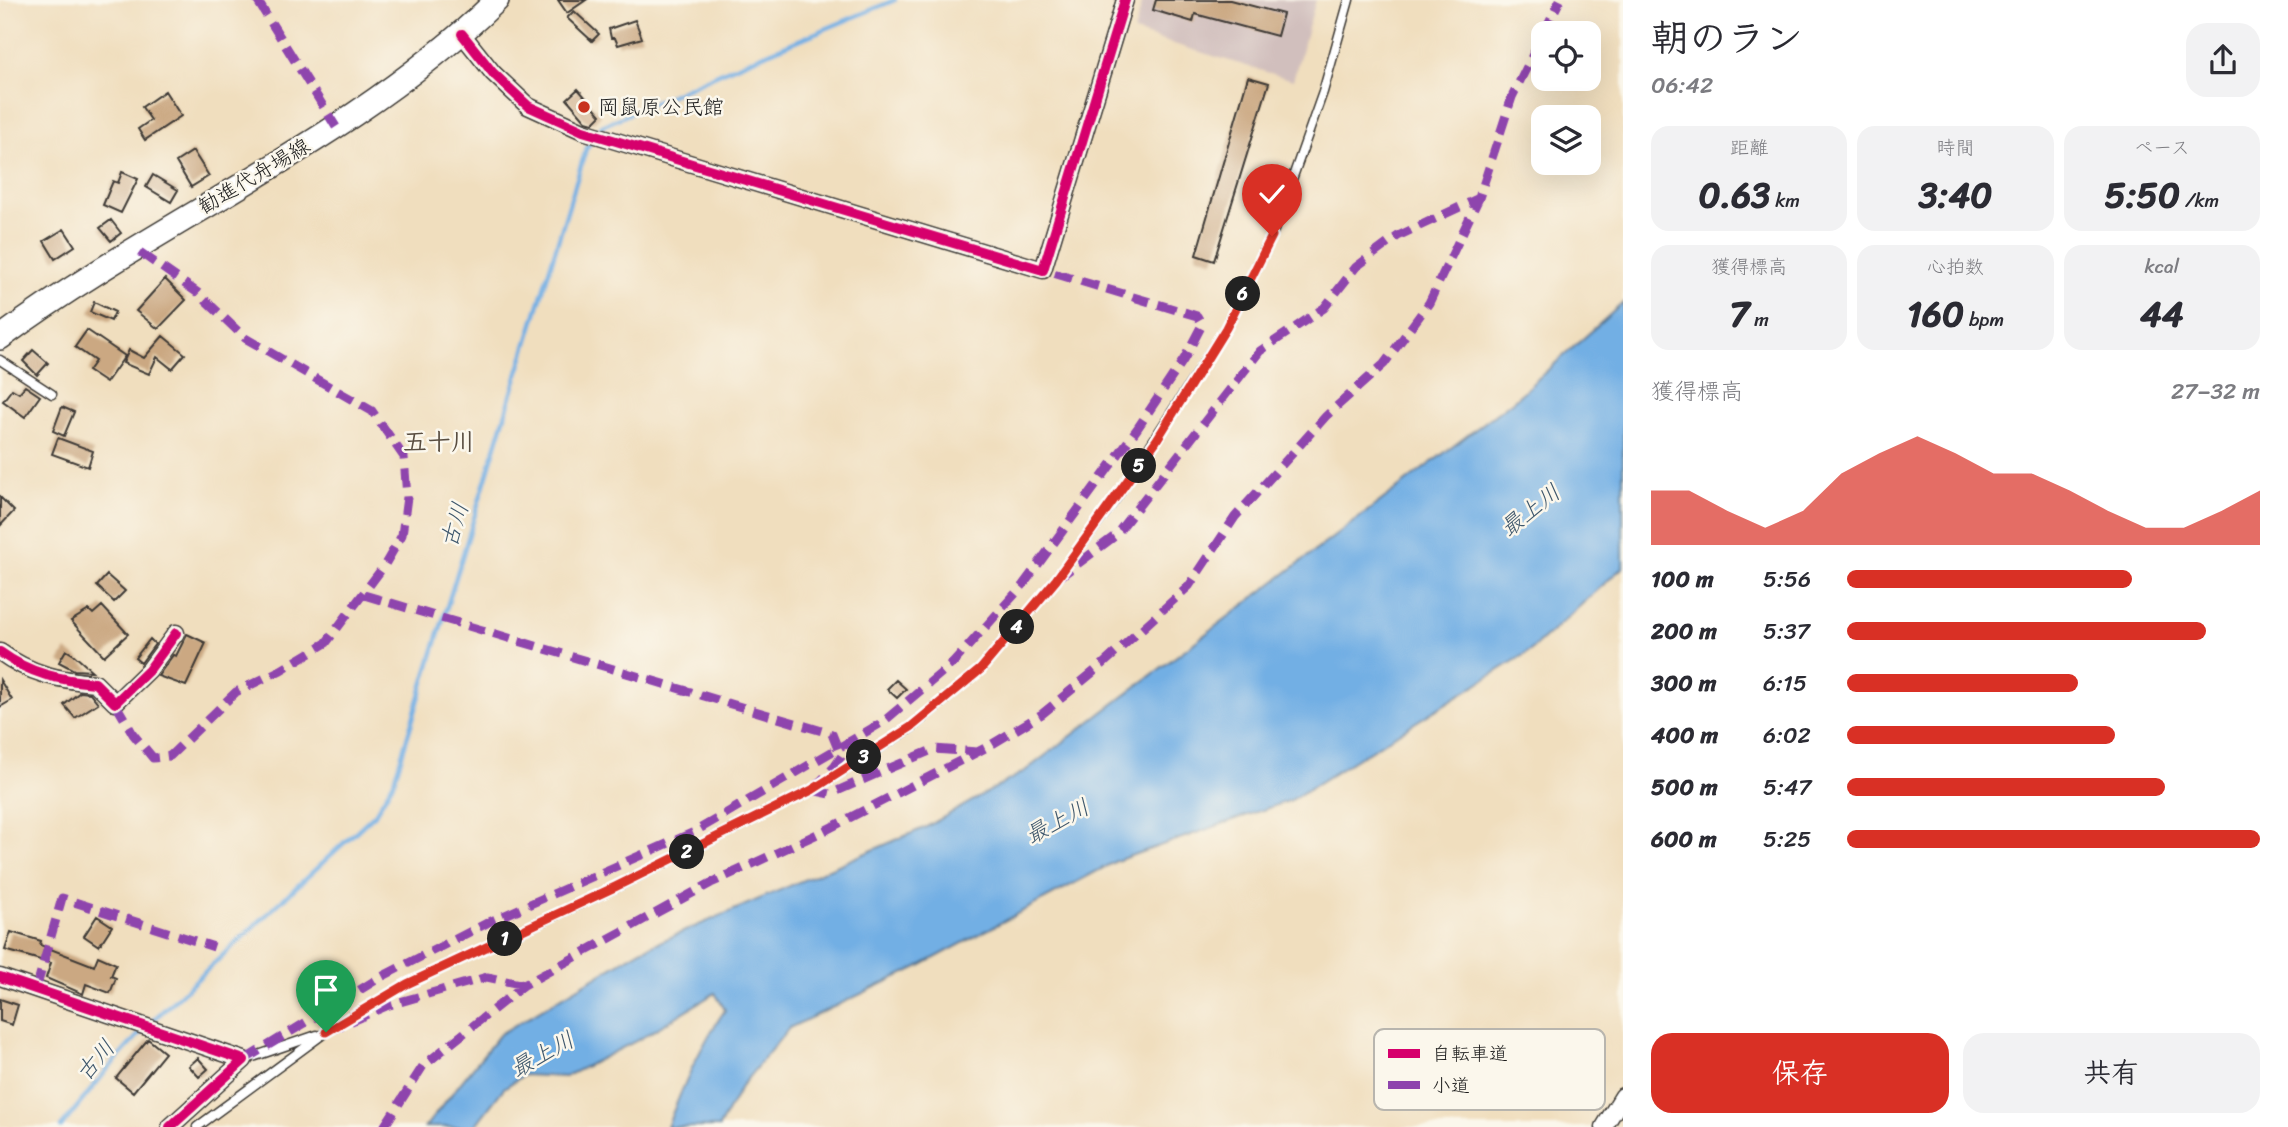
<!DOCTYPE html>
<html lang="ja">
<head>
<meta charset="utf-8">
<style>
  :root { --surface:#fff; --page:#f2f2f3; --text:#2b2b33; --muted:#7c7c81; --accent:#d93025 }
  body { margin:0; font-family:Sriracha,"Klee One",sans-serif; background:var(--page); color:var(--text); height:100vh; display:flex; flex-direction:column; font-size:26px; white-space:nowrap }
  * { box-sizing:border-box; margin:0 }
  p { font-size:23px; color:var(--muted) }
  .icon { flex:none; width:38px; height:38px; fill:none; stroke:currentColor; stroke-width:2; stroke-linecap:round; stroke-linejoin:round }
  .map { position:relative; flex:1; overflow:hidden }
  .drawer { display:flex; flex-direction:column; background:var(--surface); width:665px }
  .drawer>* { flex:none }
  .controls { position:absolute; left:1531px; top:21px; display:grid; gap:14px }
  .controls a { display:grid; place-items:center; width:70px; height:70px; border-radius:14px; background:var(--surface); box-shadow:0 7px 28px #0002; font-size:35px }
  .pin { position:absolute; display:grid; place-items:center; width:60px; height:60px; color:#fff; margin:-72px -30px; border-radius:50% 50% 50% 0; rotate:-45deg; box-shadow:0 0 7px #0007 }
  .pin .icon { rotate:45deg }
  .km { position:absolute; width:35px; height:35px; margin:-18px; border-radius:50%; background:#222; color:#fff; font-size:19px; line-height:35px; text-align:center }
  .round { display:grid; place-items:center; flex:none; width:74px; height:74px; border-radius:21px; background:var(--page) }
  .head { display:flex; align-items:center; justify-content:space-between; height:119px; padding:0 28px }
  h1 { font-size:38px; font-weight:800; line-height:52px }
  .figures { display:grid; grid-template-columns:repeat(3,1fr); gap:10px; height:119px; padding:7px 28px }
  .figures div { display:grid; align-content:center; border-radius:18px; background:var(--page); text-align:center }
  .figures b { font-size:35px; font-weight:800 }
  .figures small { font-size:19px; font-weight:400 }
  .figures p { font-size:19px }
  .chart { height:196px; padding:14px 28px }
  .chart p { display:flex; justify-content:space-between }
  .chart svg { width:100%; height:126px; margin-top:7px; fill:var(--accent); opacity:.7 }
  .primary-button { display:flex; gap:14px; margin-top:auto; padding:14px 28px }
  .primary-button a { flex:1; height:80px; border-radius:21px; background:var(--accent); color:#fff; font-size:28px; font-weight:800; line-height:80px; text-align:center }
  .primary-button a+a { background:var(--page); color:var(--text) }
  ul { padding:0 28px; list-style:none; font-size:23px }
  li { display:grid; grid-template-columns:112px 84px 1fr; align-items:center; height:52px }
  li i { height:18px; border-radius:9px; background:var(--accent) }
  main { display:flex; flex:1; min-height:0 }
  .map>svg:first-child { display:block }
  .industrial { fill:#d1bfbd }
  .water { fill:#72afe4; stroke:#476680; stroke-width:2 }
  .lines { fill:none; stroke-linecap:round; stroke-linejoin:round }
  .stream { stroke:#72afe4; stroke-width:4.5 }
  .building { fill:#cba882 }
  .lane-casing { stroke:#3c3934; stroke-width:11 }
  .street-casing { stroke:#3c3934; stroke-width:19 }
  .secondary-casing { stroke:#3c3934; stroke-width:26 }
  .lane { stroke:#fff; stroke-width:8 }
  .street { stroke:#fff; stroke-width:16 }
  .secondary { stroke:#fff; stroke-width:23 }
  .quiet { stroke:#8e44ad; stroke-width:9; stroke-dasharray:18 9; stroke-linecap:butt }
  .cycleway-casing { stroke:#fbf7ec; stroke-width:15 }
  .cycleway { stroke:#d6006c; stroke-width:10 }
  .route-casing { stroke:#fff; stroke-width:14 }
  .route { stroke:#d93025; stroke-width:9 }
  .poi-dot { fill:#c8321e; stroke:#fbf7ec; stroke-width:2.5 }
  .labels { text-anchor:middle; stroke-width:5; stroke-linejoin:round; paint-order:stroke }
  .poi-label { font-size:21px; fill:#1c1c1c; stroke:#fbf7ec; text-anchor:start }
  .street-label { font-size:21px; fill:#1c1c1c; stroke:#fbf7ec }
  .water-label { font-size:23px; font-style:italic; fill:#3e576c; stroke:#fbf7ec }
  .quarter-label { font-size:24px; font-weight:bold; fill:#594d40; stroke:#fbf7ec }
  .key { fill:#fbf7ec; stroke:#b8b5ae; stroke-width:2 }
  .key-label { font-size:19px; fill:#1c1c1c }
</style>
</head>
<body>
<main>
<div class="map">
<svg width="1623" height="1127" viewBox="0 0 1623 1127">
  <rect width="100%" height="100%" fill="#fbf7ec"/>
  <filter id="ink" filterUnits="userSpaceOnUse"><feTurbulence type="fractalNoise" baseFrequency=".0143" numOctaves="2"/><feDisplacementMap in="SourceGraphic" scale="14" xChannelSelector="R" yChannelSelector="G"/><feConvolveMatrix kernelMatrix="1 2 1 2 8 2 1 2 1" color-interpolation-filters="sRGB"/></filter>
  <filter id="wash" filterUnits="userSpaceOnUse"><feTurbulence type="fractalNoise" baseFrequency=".00686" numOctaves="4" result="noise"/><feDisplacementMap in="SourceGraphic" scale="28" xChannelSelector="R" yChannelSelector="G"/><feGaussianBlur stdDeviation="1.57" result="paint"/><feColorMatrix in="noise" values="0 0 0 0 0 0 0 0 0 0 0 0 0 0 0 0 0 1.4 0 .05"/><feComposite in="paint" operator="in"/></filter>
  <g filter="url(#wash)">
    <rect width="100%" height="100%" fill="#f0debe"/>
    <path class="industrial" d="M 1143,0 L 1316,0 L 1293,80 L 1134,32 Z"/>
    <path class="water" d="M 1623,303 L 1623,567 L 1530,651 L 1291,800 L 1116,861 L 918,967 L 789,1028 L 742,1085 L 719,1127 L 667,1127 C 683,1086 700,1046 725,1010 L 715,993 L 640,1039 L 565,1077 L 524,1075 L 504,1088 L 474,1127 L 425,1127 L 500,1034 L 641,950 L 926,827 L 1025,771 L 1514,400 Z"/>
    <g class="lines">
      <path class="stream" d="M 150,1023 L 375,814 L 394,781 L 586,149 L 602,126 L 736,66 L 895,0
        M 61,1127 L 107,1070 L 144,1029"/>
    </g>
    <g id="blocks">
      <path class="building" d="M 558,0 L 586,0 L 567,13 Z
        M 1156,0 L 1230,0 L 1283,14 L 1277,36 L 1195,14 L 1193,22 L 1153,10 Z
        M 574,11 L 599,34 L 592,41 L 567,18 Z
        M 635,20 L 642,38 L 618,45 L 615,38 L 611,38 L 609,29 Z
        M 1248,77 L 1269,83 L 1214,261 L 1196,255 Z
        M 578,89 L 601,115 L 593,123 L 586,121 L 567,99 Z
        M 165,91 L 181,116 L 145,140 L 138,129 L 151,120 L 142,107 Z
        M 193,151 L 209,176 L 191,187 L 176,162 Z
        M 122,172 L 138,179 L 121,213 L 103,205 L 113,181 L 118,183 Z
        M 153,175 L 178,190 L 171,202 L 146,187 Z
        M 111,220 L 121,233 L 111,241 L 100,228 Z
        M 64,229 L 75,246 L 55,259 L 44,241 Z
        M 165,279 L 186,300 L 158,329 L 136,311 Z
        M 94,302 L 115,312 L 111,321 L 90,312 Z
        M 87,330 L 125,356 L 106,383 L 88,371 L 95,361 L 75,347 Z
        M 163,336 L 185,354 L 172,369 L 157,357 L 149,374 L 123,363 L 129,350 L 144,358 Z
        M 33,350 L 48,363 L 37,375 L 23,361 Z
        M 25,386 L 40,396 L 25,417 L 3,401 L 12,389 L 19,393 Z
        M 62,407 L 74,412 L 64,436 L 53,431 Z
        M 58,438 L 93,451 L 88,467 L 52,454 Z
        M 0,497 L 14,511 L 0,526 Z
        M 107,575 L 125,591 L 114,602 L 97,586 Z
        M 102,606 L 128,634 L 104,656 L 71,621 L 89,610 L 93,614 Z
        M 187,634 L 206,643 L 186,686 L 158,676 L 173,655 L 176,656 Z
        M 150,639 L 155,644 L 141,663 L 135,658 Z
        M 66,650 L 74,655 L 92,671 L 74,670 L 59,662 Z
        M 0,680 L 12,700 L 0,707 Z
        M 896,680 L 906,689 L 897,698 L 887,689 Z
        M 80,692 L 90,693 L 98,703 L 75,718 L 64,705 Z
        M 97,916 L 112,926 L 99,946 L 84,936 Z
        M 11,932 L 41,941 L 40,945 L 94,966 L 98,956 L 116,964 L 111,976 L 116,978 L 110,993 L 86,984 L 83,994 L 46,978 L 51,963 L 5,950 Z
        M 0,999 L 18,1005 L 12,1025 L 0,1021 Z
        M 148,1039 L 165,1053 L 133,1092 L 116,1078 Z
        M 198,1058 L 208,1069 L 199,1077 L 189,1066 Z"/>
    </g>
  </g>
  <g filter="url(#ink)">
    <use href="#blocks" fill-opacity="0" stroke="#3c3934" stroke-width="2"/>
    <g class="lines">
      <g class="lane-casing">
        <path id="lane" d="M 0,360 L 52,394
          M 244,1060 L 317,1035
          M 197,1127 L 326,1032 L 407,984 L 616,887 L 812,790 L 911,728 L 981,669 L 1056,580 L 1117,497 L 1226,328 L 1272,236 L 1323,92 L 1349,0"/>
      </g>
      <g class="street-casing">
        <path id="street" d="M 462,34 L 493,73 L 528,106 L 583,131 L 1043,270 L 1125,0
          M 0,652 C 30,674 59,680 95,683 L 115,703 L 149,670 L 176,633
          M 0,977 L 244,1060 L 170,1127
          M 1604,1127 L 1623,1096"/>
      </g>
      <g class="secondary-casing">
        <path id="secondary" d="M 0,338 C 161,219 353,141 497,0"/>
      </g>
      <use href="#lane" class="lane"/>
      <use href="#street" class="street"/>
      <use href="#secondary" class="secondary"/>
      <path class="quiet" d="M 257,0 L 336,127
        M 1056,580 L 1115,536 L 1260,351 L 1324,308 L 1356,267 L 1398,236 L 1479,198
        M 364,595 L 832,734 L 838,749
        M 115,703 L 133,734 L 153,758 L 170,756 L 236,692 L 281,670 L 326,643 L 384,566 L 402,535 L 407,497 L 404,457 L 372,411 L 245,338 L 198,293 L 134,248
        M 812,790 L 830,794 L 934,749 L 977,752
        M 812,790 L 835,766 L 849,745
        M 36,989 L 62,898 L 214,947
        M 326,1032 L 386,1006 L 487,977 L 524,985
        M 244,1060 L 381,977 L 487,923 L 694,832 L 883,722 L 953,663 L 1023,585 L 1137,429 L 1184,359 L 1202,325 L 1197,316 L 1043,270
        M 384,1127 L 423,1066 L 524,985 L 711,883 L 824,831 L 989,746 L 1042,714 L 1102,665 L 1189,586 L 1235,517 L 1326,416 L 1384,364 L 1429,303 L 1479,198 L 1512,97 L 1560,0"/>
      <g class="cycleway-casing">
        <path id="cycleway" d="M 462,34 L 493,73 L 528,106 L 583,131 L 1043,270 L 1125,0
          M 0,652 C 30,674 59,680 95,683 L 115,703 L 149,670 L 176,633
          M 0,977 L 244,1060 L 170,1127"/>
      </g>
      <use href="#cycleway" class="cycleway"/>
    </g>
  </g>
  <g class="lines" filter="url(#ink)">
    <g class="route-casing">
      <path id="route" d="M 326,1032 L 407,984 L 615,887 L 812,790 L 911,727 L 981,669 L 1056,580 L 1156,441 L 1226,328 L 1272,236"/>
    </g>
    <use href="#route" class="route"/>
  </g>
  <circle class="poi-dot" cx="584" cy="107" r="7"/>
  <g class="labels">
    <g class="poi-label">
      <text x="598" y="114">岡鼠原公民館</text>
    </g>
    <g class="street-label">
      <text transform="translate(254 176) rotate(-31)" y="7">勧進代舟場線</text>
    </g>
    <g class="water-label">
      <text transform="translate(1530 510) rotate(-38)" y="8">最上川</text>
      <text transform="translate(454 525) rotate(-73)" y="8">古川</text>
      <text transform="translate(1057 821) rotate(-28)" y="8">最上川</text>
      <text transform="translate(542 1054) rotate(-29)" y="8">最上川</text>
      <text transform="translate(95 1060) rotate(-49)" y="8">古川</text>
    </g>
    <g class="quarter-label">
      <text x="439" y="450">五十川</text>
    </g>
  </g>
  <rect x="1374" y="1029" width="231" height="81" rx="10" class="key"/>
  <rect x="1388" y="1049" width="32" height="9" fill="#d6006c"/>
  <rect x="1388" y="1081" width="32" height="8" fill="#8e44ad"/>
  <g class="key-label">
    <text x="1432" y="1060">自転車道</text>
    <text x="1432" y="1092">小道</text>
  </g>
</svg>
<div class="controls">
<a><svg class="icon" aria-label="locate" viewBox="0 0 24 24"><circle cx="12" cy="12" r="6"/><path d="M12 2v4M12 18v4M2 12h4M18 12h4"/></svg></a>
<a><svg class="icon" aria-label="layers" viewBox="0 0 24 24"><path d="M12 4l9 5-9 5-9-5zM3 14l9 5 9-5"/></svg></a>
</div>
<div class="pin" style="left:326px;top:1032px;background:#1e9e55"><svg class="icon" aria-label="arrive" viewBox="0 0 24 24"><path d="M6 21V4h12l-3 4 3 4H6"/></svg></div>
<div class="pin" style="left:1272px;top:236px;background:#d93025"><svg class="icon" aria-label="check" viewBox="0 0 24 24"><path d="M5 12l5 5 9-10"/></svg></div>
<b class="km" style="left:505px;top:939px">1</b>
<b class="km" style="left:687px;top:852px">2</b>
<b class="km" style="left:864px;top:757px">3</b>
<b class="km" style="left:1017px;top:627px">4</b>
<b class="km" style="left:1139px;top:466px">5</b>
<b class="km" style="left:1243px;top:294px">6</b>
</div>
<section class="drawer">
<div class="head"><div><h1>朝のラン</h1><p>06:42</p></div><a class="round"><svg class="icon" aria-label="share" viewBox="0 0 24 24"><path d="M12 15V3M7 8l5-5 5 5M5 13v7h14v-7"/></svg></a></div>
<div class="figures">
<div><p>距離</p><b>0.63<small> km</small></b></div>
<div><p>時間</p><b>3:40</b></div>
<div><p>ペース</p><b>5:50<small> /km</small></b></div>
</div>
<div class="figures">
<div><p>獲得標高</p><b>7<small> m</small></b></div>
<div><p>心拍数</p><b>160<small> bpm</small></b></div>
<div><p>kcal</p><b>44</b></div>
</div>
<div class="chart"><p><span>獲得標高</span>27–32 m</p>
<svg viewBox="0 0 160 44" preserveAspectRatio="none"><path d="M0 44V25L10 25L20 32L30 38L40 32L50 19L60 12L70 6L80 12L90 19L100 19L110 25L120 32L130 38L140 38L150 32L160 25V44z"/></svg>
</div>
<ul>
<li><b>100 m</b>5:56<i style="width:69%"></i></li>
<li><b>200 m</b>5:37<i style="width:87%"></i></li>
<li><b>300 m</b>6:15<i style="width:56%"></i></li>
<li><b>400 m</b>6:02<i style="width:65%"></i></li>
<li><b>500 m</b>5:47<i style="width:77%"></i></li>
<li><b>600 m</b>5:25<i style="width:100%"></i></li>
</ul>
<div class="primary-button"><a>保存</a><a>共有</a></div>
</section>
</main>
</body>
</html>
